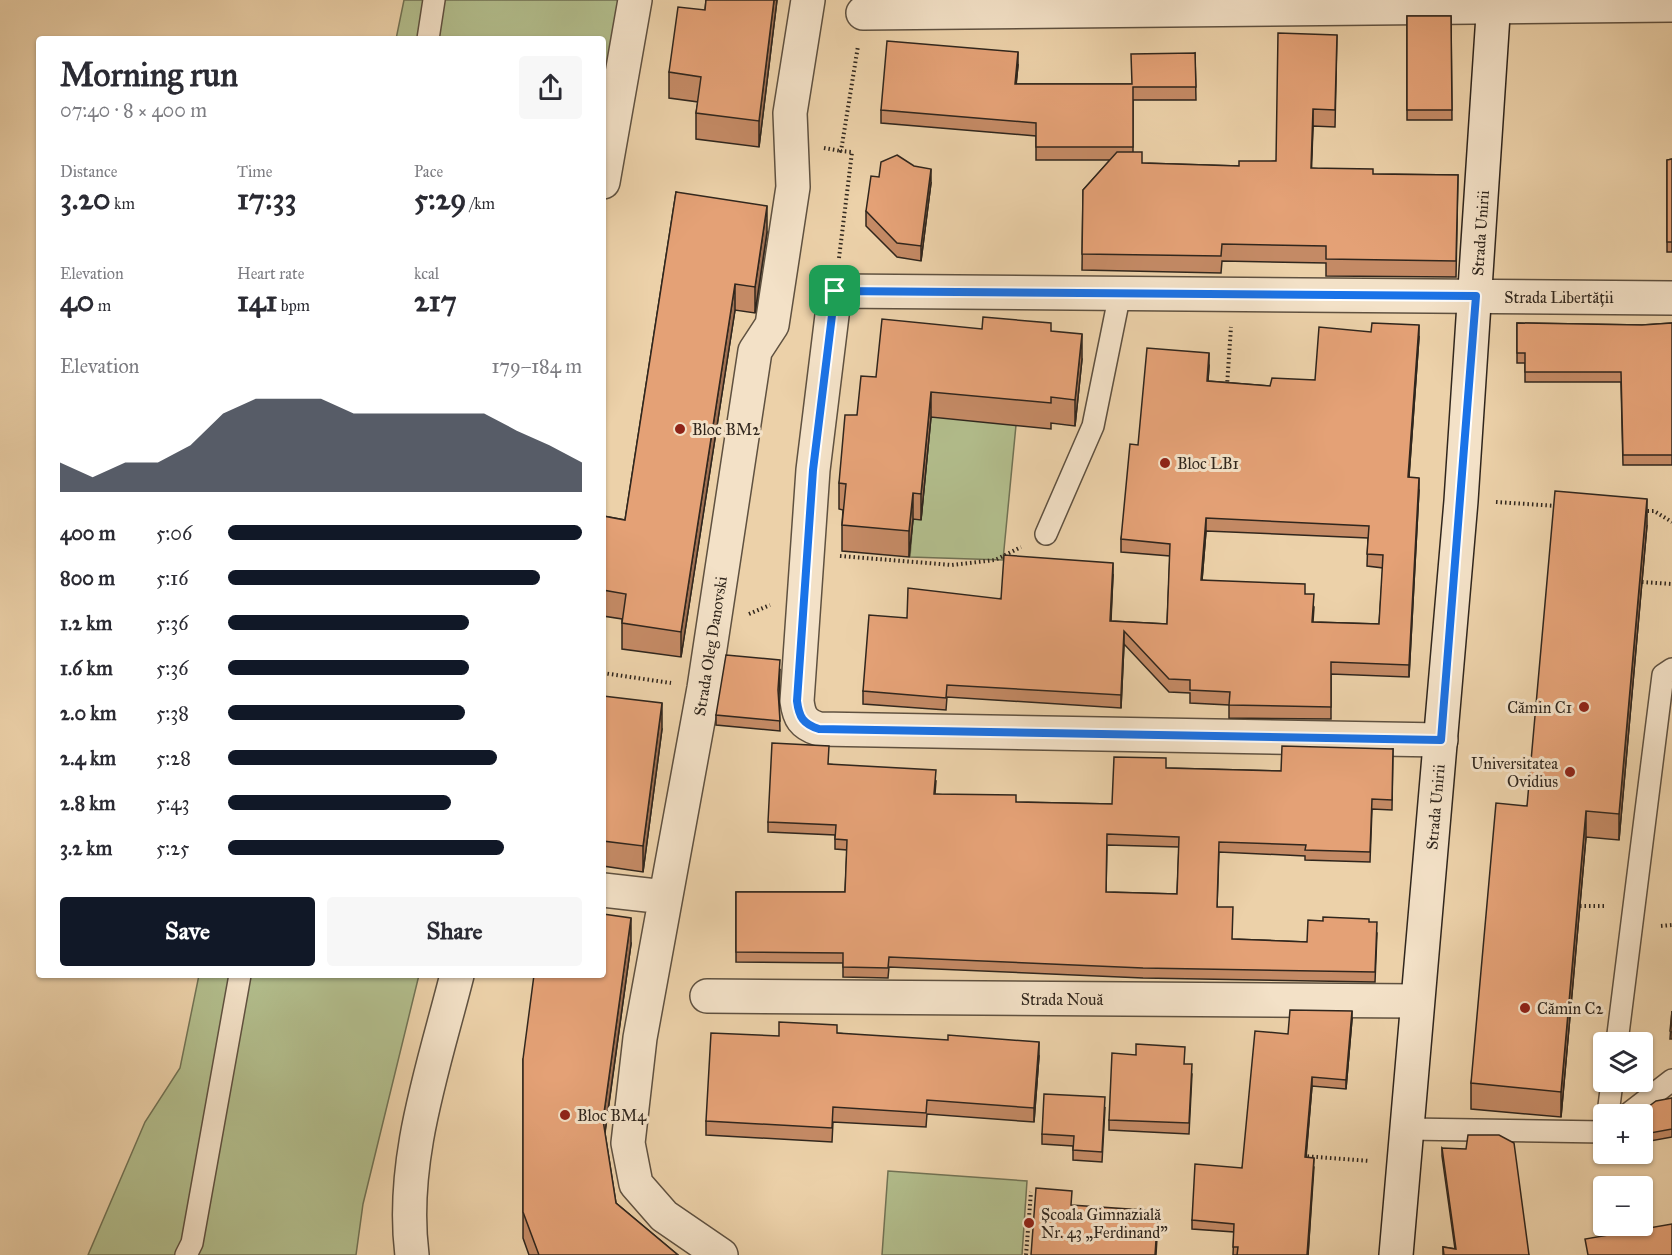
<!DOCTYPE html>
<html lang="en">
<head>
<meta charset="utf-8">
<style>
  :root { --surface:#fff; --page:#f7f7f7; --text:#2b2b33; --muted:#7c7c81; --accent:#111827 }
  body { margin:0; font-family:"IM FELL Great Primer",serif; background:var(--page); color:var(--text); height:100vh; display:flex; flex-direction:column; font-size:22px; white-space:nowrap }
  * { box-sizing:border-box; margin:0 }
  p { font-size:20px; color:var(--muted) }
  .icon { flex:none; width:33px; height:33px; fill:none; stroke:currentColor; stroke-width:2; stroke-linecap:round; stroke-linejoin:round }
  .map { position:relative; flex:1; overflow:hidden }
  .drawer { position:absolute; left:36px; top:36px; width:570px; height:942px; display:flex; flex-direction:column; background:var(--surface); border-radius:6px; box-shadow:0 2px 4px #0004 }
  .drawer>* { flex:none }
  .buttons { position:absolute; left:1593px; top:1032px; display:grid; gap:12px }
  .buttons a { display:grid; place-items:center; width:60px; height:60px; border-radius:6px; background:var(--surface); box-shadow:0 2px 4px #0004; font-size:30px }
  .pin { position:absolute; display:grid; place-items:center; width:51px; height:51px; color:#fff; margin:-26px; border-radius:12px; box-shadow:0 3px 9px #0006 }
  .round { display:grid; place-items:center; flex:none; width:63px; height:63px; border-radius:6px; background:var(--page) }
  .head { display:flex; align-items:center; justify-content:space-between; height:102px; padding:0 24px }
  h1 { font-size:33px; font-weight:800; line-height:45px }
  .metrics { display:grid; grid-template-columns:repeat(3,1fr); gap:9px; height:102px; padding:6px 24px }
  .metrics div { display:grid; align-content:center }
  .metrics b { font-size:30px; font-weight:800 }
  .metrics small { font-size:16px; font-weight:400 }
  .metrics p { font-size:16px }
  .chart { height:168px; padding:12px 24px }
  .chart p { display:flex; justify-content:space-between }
  .chart svg { width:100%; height:108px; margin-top:6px; fill:var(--accent); opacity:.7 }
  .cta { display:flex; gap:12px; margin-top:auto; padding:12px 24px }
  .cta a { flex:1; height:69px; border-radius:6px; background:var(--accent); color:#fff; font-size:24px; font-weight:800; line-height:69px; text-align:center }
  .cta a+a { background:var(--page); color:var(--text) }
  ul { padding:0 24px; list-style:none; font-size:20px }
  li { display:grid; grid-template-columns:96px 72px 1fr; align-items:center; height:45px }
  li i { height:15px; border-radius:8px; background:var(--accent) }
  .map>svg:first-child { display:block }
  .green { fill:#b2bd8c; stroke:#717254; stroke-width:1.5 }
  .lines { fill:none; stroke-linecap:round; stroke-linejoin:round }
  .lane-casing { stroke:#5f5140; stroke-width:24 }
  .street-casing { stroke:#5f5140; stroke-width:36 }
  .secondary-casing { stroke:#30261d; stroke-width:36 }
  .path { stroke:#30261d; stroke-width:4; stroke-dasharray:1.5 3; stroke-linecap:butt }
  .lane { stroke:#f3e1c7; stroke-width:21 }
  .street { stroke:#f3e1c7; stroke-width:33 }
  .secondary { stroke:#f3e1c7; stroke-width:33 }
  .wall { fill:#c48a65; stroke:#30261d; stroke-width:1.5; fill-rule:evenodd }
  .shaded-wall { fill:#a07153; stroke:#30261d; stroke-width:1.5 }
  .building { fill:#e4a176; stroke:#30261d; stroke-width:1.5; fill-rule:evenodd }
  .route-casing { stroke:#fff; stroke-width:12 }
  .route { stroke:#1a73e8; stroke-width:8 }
  .poi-dot { fill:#8f2418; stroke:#f3e1c7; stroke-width:2 }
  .labels { text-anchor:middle; stroke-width:6; stroke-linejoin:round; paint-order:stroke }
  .street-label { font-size:16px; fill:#30261d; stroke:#f3e1c7 }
  .poi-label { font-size:16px; fill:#30261d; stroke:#f3e1c7; text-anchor:start }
</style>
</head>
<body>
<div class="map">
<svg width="1672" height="1255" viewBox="0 0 1672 1255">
  <rect width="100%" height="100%" fill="#ecd1a9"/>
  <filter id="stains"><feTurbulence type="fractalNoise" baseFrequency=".00333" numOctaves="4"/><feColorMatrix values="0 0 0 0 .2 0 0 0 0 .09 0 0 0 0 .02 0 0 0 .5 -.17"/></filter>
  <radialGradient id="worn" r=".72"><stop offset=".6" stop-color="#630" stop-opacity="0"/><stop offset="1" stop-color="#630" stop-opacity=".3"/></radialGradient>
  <path class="green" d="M 404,0 L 621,0 L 603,99 L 603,39 L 396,39 Z
    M 923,408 L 1016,425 L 1003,560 L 910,557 L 913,519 L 921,519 L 928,444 Z
    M 199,975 L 419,975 L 363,1204 L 356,1255 L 88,1255 L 145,1122 L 180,1068 Z
    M 888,1171 L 1027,1181 L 1022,1255 L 882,1255 Z"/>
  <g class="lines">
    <g class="lane-casing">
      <path id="lane" d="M 428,39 L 434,0
        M 1046,534 L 1093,426 L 1120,293
        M 1617,1042 L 1663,675 L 1672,669
        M 1608,1114 L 1612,1082
        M 1628,1114 L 1672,1080
        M 1407,1129 L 1604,1132
        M 186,1255 L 192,1243 L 240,975"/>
    </g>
    <g class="street-casing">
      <path id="street" d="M 863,13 L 1672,5
        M 603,182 L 635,0
        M 1441,740 L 819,729 C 803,724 799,717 797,701 L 813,470 L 835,291 L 1672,298
        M 603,890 L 665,897
        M 707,996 L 1417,1001
        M 412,1255 C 400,1161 434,1066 457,975
        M 721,1255 L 664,1216 L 636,1184 L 628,1143 L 640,1038 L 704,688 L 755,351 L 772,325 L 793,187 L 790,113 L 808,0"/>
    </g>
    <g class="secondary-casing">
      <path id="secondary" d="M 1396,1255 L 1461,501 L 1494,0"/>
    </g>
    <path class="path" d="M 824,148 L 841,151
      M 839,258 L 852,152 L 841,151 L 858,46
      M 1227,386 L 1231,327
      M 1496,502 L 1557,506
      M 1643,511 L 1654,511 L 1672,522
      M 840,556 L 952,565 L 995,560 L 1021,547
      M 1642,582 L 1672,584
      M 749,614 L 770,605
      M 603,673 L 671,683
      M 1580,906 L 1607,906
      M 1661,926 L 1672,925
      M 1303,1156 L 1370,1161
      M 1026,1255 L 1031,1192"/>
    <use href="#lane" class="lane"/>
    <use href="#street" class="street"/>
    <use href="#secondary" class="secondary"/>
  </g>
  <path class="wall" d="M 706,0 L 777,0 L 759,147 L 696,139 L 696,113 L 698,102 L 669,98 L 669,72 L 705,10 Z
    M 1407,16 L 1451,16 L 1452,120 L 1407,120 Z
    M 1337,35 L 1335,127 L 1313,126 L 1311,168 L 1373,174 L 1458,175 L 1456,277 L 1326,276 L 1326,263 L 1222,261 L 1221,273 L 1082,270 L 1083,190 L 1110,160 L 1036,160 L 1036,136 L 881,123 L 881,110 L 1018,65 L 1016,84 L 1132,84 L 1195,53 L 1196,100 L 1133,100 L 1133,152 L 1142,163 L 1239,166 L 1276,161 Z
    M 1672,159 L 1672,252 L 1667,252 L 1667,160 Z
    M 931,183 L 921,261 L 897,257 L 866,226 L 866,211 Z
    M 676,192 L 767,232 L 755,313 L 735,310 L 681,657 L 622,649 L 622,619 L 603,616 L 603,516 L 625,520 Z
    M 1517,323 L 1642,325 L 1672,323 L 1672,465 L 1623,465 L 1621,382 L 1525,382 L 1525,363 L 1517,363 Z
    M 982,329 L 1051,331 L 1082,359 L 1075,426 L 1051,423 L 1051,429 L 931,417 L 921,520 L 913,519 L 909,557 L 842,551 L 842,525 L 843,510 L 839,509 L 839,483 L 857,415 Z
    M 1419,337 L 1409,477 L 1419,490 L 1409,677 L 1331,674 L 1331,719 L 1229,718 L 1229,705 L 1190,703 L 1190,693 L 1169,692 L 1124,644 L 1121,708 L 947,697 L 946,710 L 863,704 L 863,691 L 907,618 L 1113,575 L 1111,621 L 1167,624 L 1170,556 L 1121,552 L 1121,539 L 1138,445 L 1209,366 L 1208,381 L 1270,386 L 1315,380 ZM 1206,531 L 1368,538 L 1367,566 L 1383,568 L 1379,624 L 1313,622 L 1314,607 L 1305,594 L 1202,580 Z
    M 1647,525 L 1619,840 L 1586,837 L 1561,1117 L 1471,1109 L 1471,1083 L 1527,806 Z
    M 780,670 L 779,696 L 780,731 L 716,725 L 716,715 Z
    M 603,696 L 662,729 L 643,872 L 603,866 Z
    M 1393,749 L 1392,810 L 1372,809 L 1370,862 L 1305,860 L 1305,856 L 1219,852 L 1217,907 L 1232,939 L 1307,942 L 1323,921 L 1369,922 L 1377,933 L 1375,982 L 1143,978 L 889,967 L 888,978 L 843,977 L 843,963 L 736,962 L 736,892 L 845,892 L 847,850 L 835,849 L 835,835 L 768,832 L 768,822 L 829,764 L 936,781 L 935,794 L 1016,802 L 1112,804 L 1166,768 L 1281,771 ZM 1107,845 L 1179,847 L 1177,894 L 1106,892 Z
    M 631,944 L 605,1133 L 616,1203 L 678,1255 L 529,1255 L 523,1238 L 523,1059 Z
    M 1672,1011 L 1672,1039 L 1670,1039 Z
    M 1352,1019 L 1346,1089 L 1312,1086 L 1306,1158 L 1314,1167 L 1308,1255 L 1233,1255 L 1234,1232 L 1192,1229 L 1192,1220 L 1242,1168 L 1288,1034 Z
    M 837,1033 L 1039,1056 L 1034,1122 L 927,1114 L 926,1127 L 833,1122 L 832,1142 L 706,1135 L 706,1121 L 779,1036 Z
    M 1184,1064 L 1192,1074 L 1189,1134 L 1109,1130 L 1109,1120 Z
    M 1672,1098 L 1672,1137 L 1645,1142 L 1642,1131 L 1642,1114 Z
    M 1105,1108 L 1102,1162 L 1073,1160 L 1073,1146 L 1042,1144 L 1042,1134 Z
    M 1442,1148 L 1529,1255 L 1443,1255 L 1443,1247 L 1455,1249 L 1442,1156 Z"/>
  <path class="shaded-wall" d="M 774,0 L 777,0 L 759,147 L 759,121 Z
    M 1018,52 L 1018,65 L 1015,97 L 1015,84 Z
    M 1313,109 L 1313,126 L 1311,185 L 1311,168 Z
    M 931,169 L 931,183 L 921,261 L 921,246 Z
    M 767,206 L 767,232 L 755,313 L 755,287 Z
    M 735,284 L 735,310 L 681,657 L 681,632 Z
    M 1419,325 L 1419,337 L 1408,490 L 1408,477 Z
    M 1082,334 L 1082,359 L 1075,426 L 1075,400 Z
    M 1209,353 L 1209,366 L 1207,394 L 1207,381 Z
    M 931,392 L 931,417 L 921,520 L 921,494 Z
    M 1419,478 L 1419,490 L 1409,677 L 1409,665 Z
    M 913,493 L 913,519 L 909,557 L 909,531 Z
    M 1647,499 L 1647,525 L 1619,840 L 1619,814 Z
    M 1206,518 L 1206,531 L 1201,593 L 1201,580 Z
    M 1113,563 L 1113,575 L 1110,634 L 1110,621 Z
    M 1124,631 L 1124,644 L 1121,708 L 1121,695 Z
    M 662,703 L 662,729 L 643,872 L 643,846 Z
    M 1586,811 L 1586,837 L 1561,1117 L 1561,1092 Z
    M 631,918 L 631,944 L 603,1146 L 603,1120 Z
    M 1352,1011 L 1352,1019 L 1346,1089 L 1346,1080 Z
    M 1039,1042 L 1039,1056 L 1034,1122 L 1034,1108 Z
    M 1312,1077 L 1312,1086 L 1305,1166 L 1305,1157 Z
    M 1314,1158 L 1308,1255 L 1307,1255 Z
    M 1158,1211 L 1158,1221 L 1156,1255 L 1155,1255 Z"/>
  <path class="building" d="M 706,0 L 774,0 L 759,121 L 696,113 L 701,77 L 669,72 L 678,7 L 705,10 Z
    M 1407,16 L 1451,16 L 1452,110 L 1407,110 Z
    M 1278,33 L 1337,35 L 1335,110 L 1313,109 L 1311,168 L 1373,169 L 1373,174 L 1458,175 L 1456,261 L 1326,259 L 1326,246 L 1222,244 L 1221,256 L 1082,254 L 1083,190 L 1117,152 L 1142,152 L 1142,163 L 1239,166 L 1239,161 L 1276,161 Z
    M 887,41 L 1018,52 L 1015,84 L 1132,84 L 1131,54 L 1195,53 L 1196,87 L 1133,87 L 1133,147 L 1036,147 L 1036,123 L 881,110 Z
    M 897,155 L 914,166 L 931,169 L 921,246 L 897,243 L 866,211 L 871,176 L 879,177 L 881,162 Z
    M 1672,159 L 1672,242 L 1667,242 L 1667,160 Z
    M 676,192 L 767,206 L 755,287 L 735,284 L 681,632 L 622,623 L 626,594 L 603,590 L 603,516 L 625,520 Z
    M 983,317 L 1051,323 L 1051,331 L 1082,334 L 1075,400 L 1051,397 L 1051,403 L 931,392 L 921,494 L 913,493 L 909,531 L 842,525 L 846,484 L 839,483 L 845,415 L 857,415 L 861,376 L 876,377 L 882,319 L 982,329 Z
    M 1372,323 L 1419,325 L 1408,477 L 1419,478 L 1409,665 L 1331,662 L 1331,707 L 1229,705 L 1230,692 L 1190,690 L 1190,680 L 1169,679 L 1124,631 L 1121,695 L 947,685 L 946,698 L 863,691 L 869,615 L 907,618 L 908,588 L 1001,599 L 1004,555 L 1113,563 L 1110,621 L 1167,624 L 1170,544 L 1121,539 L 1130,444 L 1138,445 L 1147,348 L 1209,353 L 1207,381 L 1270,386 L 1272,378 L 1315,380 L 1319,327 L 1371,332 ZM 1206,518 L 1369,526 L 1367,554 L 1383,555 L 1379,624 L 1312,622 L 1314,594 L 1305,594 L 1305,584 L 1201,580 Z
    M 1517,323 L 1642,325 L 1672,323 L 1672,455 L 1623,455 L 1621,372 L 1525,372 L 1525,353 L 1517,353 Z
    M 1555,491 L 1647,499 L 1619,814 L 1586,811 L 1561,1092 L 1471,1083 L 1496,803 L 1527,806 Z
    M 726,655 L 780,660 L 778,690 L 780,721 L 716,715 Z
    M 603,696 L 662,703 L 643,846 L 603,841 Z
    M 772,743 L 829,746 L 828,764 L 936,770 L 934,794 L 1016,795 L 1016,802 L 1112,804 L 1114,757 L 1166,758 L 1166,768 L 1281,771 L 1282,746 L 1393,749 L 1392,800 L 1372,799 L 1370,852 L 1305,850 L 1306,845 L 1219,842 L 1217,907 L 1233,907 L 1232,939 L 1307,942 L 1308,920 L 1323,921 L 1323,917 L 1369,919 L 1369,922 L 1377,922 L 1375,972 L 1143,968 L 889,957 L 888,968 L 843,967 L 843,953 L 736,952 L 736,892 L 845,892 L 847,840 L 835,839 L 836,825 L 768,822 ZM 1107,834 L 1179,837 L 1177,894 L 1106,892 Z
    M 603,914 L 631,918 L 603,1120 L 616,1203 L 678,1255 L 539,1255 L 523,1212 L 523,1059 L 534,975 L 603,975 Z
    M 1290,1010 L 1352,1011 L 1346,1080 L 1312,1077 L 1305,1157 L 1314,1158 L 1307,1255 L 1237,1255 L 1238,1247 L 1233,1247 L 1234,1224 L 1192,1220 L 1195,1164 L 1242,1168 L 1255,1031 L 1288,1034 Z
    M 1672,1011 L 1672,1032 L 1670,1031 Z
    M 779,1022 L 837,1025 L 837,1033 L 948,1040 L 948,1035 L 1039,1042 L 1034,1108 L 927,1100 L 926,1113 L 833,1107 L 832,1128 L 706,1121 L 711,1033 L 779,1036 Z
    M 1136,1044 L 1185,1047 L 1184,1064 L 1192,1064 L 1189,1123 L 1109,1120 L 1112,1053 L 1136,1055 Z
    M 1044,1094 L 1105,1097 L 1102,1152 L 1073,1150 L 1074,1136 L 1042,1134 Z
    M 1672,1098 L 1672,1129 L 1645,1134 L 1642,1124 L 1642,1114 L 1641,1114 L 1640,1113 L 1656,1101 Z
    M 1468,1135 L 1499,1135 L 1514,1143 L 1529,1255 L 1444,1255 L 1443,1247 L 1456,1249 L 1442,1148 L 1466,1149 Z
    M 1036,1188 L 1072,1191 L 1071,1205 L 1158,1211 L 1155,1255 L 1031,1255 Z
    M 1672,1224 L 1672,1255 L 1588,1255 L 1585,1239 Z"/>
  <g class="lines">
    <g class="route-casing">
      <path id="route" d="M 835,291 L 1476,296 L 1441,740 L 819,729 C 803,724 799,717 797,701 L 813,470 Z"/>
    </g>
    <use href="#route" class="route"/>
  </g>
  <g class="poi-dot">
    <circle cx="680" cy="429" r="6"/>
    <circle cx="1165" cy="463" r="6"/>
    <circle cx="1584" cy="707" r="6"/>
    <circle cx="1570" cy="772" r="6"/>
    <circle cx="1525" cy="1008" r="6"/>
    <circle cx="565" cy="1115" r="6"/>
    <circle cx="1029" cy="1223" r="6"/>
  </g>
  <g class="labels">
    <g class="street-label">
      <text transform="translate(1480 233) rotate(-86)" y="6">Strada Unirii</text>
      <text x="1559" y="303">Strada Libertății</text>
      <text transform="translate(710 646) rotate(-81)" y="6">Strada Oleg Danovski</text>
      <text transform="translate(1435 807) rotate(-85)" y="6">Strada Unirii</text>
      <text x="1062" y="1005">Strada Nouă</text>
    </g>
    <g class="poi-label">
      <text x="692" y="435">Bloc BM2</text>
      <text x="1177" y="469">Bloc LB1</text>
      <text x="1572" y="713" text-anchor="end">Cămin C1</text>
      <text x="1558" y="769" text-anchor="end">Universitatea<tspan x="1558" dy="18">Ovidius</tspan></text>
      <text x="1537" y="1014">Cămin C2</text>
      <text x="577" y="1121">Bloc BM4</text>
      <text x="1041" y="1220">Școala Gimnazială<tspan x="1041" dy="18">Nr. 43 „Ferdinand”</tspan></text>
    </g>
  </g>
  <rect width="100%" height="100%" filter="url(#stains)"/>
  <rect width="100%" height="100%" fill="url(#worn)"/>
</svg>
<div class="buttons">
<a><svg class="icon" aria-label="layers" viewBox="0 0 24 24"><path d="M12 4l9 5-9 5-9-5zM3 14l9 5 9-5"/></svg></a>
<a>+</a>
<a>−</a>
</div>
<div class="pin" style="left:835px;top:291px;background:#1e9e55"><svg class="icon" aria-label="arrive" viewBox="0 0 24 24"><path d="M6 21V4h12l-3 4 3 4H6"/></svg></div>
<section class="drawer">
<div class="head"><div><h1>Morning run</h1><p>07:40 · 8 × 400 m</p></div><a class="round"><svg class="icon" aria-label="share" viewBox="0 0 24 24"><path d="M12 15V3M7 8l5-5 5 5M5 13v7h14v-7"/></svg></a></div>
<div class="metrics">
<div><p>Distance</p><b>3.20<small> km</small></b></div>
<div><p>Time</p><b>17:33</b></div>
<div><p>Pace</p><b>5:29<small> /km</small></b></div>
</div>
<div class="metrics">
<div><p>Elevation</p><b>40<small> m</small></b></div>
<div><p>Heart rate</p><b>141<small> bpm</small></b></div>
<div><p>kcal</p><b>217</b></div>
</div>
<div class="chart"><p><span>Elevation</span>179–184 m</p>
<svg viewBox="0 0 160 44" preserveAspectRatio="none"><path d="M0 44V32L10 38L20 32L30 32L40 25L50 12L60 6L70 6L80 6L90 12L100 12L110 12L120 12L130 12L140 19L150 25L160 32V44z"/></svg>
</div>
<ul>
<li><b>400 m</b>5:06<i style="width:100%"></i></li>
<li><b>800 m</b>5:16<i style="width:88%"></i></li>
<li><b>1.2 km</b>5:36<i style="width:68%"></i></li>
<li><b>1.6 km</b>5:36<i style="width:68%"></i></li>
<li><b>2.0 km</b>5:38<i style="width:67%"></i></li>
<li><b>2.4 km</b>5:28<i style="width:76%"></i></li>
<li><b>2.8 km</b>5:43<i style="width:63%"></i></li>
<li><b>3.2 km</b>5:25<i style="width:78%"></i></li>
</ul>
<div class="cta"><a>Save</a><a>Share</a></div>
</section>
</div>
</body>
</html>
